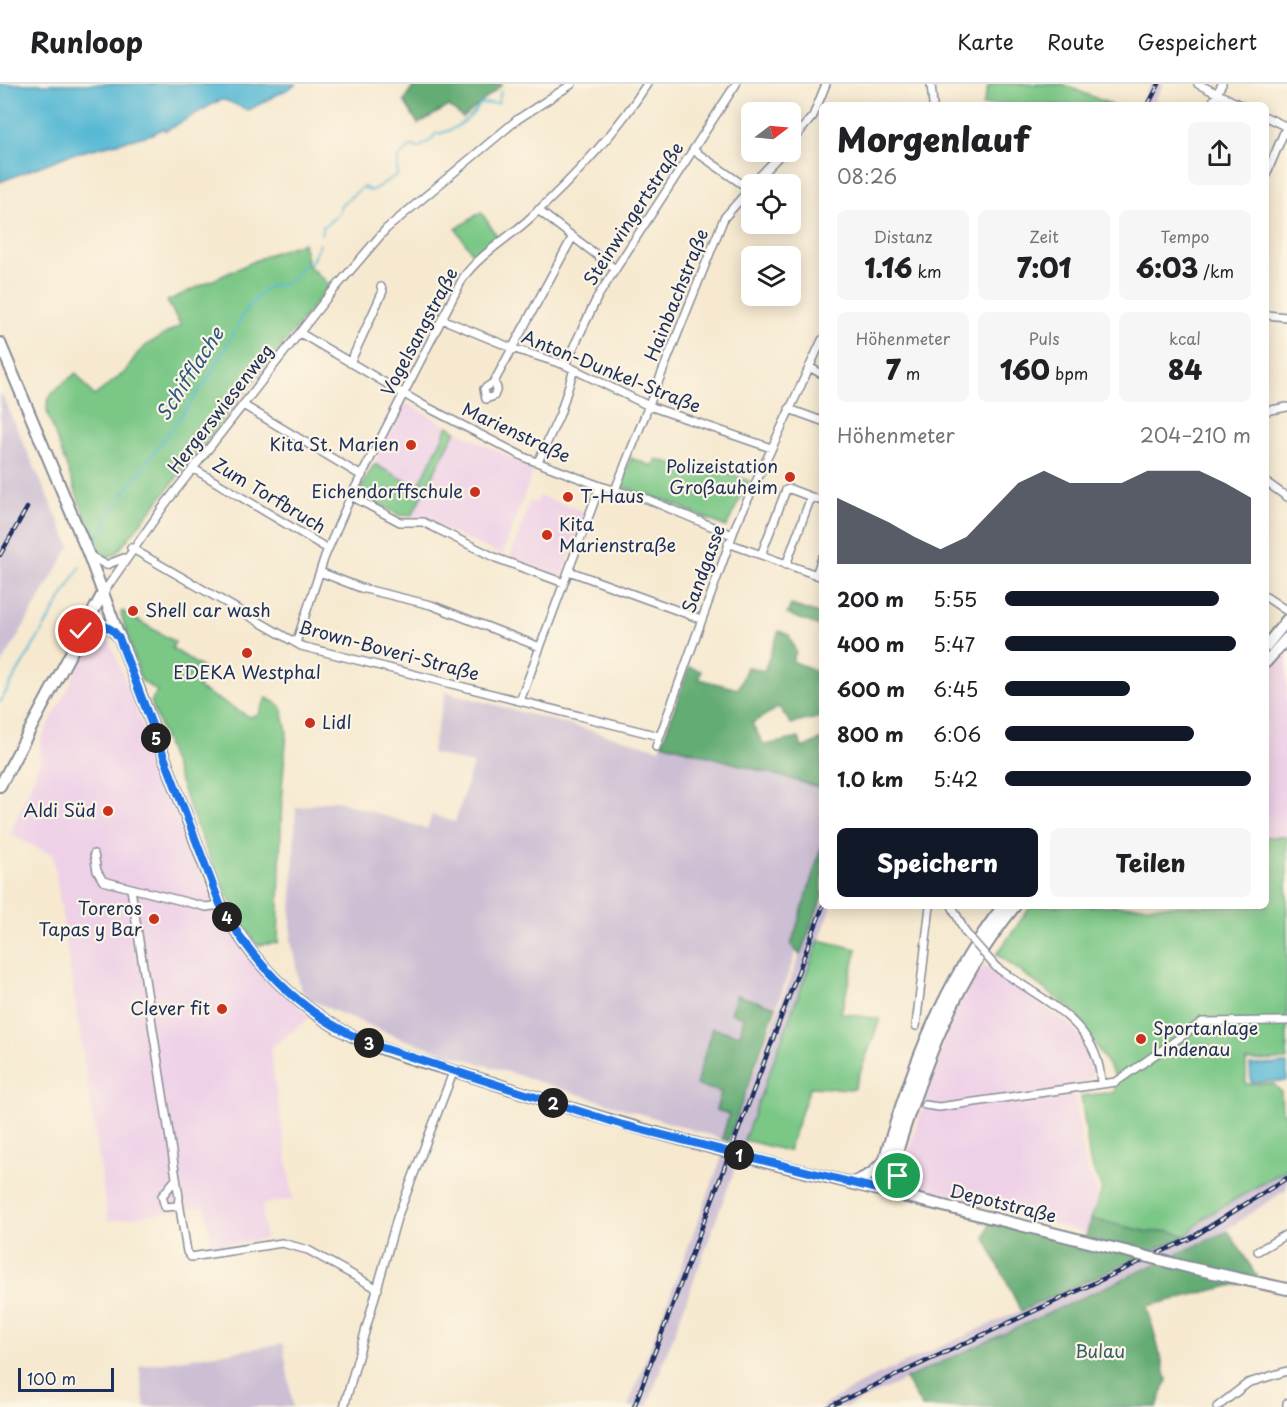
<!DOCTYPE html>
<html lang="de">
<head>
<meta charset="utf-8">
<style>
  :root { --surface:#fff; --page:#f6f6f6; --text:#202124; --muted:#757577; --line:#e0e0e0; --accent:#111827 }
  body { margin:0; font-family:"Playpen Sans",sans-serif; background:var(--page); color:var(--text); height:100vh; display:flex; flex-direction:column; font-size:22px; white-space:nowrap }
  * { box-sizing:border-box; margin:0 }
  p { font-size:20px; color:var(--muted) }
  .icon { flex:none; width:33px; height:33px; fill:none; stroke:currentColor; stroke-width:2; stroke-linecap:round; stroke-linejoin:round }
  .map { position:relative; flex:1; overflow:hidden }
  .details { position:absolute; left:819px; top:18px; width:450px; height:807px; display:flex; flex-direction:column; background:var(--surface); border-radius:9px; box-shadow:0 3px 15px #0003 }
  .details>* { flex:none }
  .needle { width:39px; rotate:74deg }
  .controls { position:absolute; left:741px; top:18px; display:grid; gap:12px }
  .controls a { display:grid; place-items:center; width:60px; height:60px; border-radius:9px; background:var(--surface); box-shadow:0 3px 15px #0003; font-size:30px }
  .scale { position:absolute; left:18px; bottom:15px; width:96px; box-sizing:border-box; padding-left:6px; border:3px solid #1b2f5e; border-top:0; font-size:16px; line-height:21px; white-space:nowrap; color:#1b2f5e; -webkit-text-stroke:4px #fcf5e5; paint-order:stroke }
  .pin { position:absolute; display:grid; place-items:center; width:51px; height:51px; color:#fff; margin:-26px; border:3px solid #fff; border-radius:50%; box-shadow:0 2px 6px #0007 }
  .km { position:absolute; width:30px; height:30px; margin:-15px; border-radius:50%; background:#222; color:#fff; font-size:16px; line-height:30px; text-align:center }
  .round { display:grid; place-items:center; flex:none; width:63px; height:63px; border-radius:9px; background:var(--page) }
  .overview { display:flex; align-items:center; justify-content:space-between; height:102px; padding:0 18px }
  h1 { font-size:33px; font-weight:800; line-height:45px }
  .figures { display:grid; grid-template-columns:repeat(3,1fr); gap:9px; height:102px; padding:6px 18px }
  .figures div { display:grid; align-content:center; border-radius:9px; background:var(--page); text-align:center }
  .figures b { font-size:26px; font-weight:800 }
  .figures small { font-size:16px; font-weight:400 }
  .figures p { font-size:16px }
  .chart { height:168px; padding:12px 18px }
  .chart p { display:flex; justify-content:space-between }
  .chart svg { width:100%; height:108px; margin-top:6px; fill:var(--accent); opacity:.7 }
  .action { display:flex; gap:12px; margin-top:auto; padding:12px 18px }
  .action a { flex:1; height:69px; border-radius:9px; background:var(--accent); color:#fff; font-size:24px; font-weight:800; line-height:69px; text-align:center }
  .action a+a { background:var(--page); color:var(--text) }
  ul { padding:0 18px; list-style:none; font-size:20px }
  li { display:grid; grid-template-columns:96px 72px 1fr; align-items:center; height:45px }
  li i { height:15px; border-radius:8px; background:var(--accent) }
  header { display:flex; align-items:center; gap:36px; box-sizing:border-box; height:84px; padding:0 30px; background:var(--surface); border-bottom:2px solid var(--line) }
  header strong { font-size:28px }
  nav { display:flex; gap:33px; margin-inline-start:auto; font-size:21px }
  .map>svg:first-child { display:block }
  .built { fill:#eed0e7 }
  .industrial { fill:#ccbed3 }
  .green { fill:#7ac786; stroke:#4a7b72; stroke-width:1.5 }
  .forest { fill:#63ac73; stroke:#3f6e68; stroke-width:1.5 }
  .water { fill:#55b8d4; stroke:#387499; stroke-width:1.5 }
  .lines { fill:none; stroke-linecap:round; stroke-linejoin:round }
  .stream { stroke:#55b8d4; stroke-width:2 }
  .minor-casing { stroke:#888c97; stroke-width:10 }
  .secondary-casing { stroke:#888c97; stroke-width:14 }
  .minor { stroke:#fff; stroke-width:7 }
  .secondary { stroke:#fff; stroke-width:10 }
  .rail-casing { stroke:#1b2f5e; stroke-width:4.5 }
  .rail { stroke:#fcf5e5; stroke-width:2; stroke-dasharray:7; stroke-linecap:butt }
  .minor-bridge-casing { stroke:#888c97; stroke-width:10; stroke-linecap:butt }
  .secondary-bridge-casing { stroke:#888c97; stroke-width:14; stroke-linecap:butt }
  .minor-bridge { stroke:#fff; stroke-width:7 }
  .secondary-bridge { stroke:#fff; stroke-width:10 }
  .route-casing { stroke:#fff; stroke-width:12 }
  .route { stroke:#1a73e8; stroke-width:8 }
  .poi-dot { fill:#c8321e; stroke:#fcf5e5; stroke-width:2 }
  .labels { text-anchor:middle; stroke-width:4.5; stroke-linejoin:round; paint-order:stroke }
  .street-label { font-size:18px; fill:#1b2f5e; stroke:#fcf5e5 }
  .poi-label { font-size:18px; fill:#1b2f5e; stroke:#fcf5e5; text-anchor:end }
  .park-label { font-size:18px; fill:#385d6a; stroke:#fcf5e5 }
  .water-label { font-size:20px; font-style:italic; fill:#2c5881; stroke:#fcf5e5 }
</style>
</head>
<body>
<header>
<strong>Runloop</strong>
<nav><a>Karte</a><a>Route</a><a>Gespeichert</a></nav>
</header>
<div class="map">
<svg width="1287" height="1323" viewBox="0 0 1287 1323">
  <rect width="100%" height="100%" fill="#fcf5e5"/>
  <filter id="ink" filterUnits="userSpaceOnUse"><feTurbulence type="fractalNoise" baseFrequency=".0167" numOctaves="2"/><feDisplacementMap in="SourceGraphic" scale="12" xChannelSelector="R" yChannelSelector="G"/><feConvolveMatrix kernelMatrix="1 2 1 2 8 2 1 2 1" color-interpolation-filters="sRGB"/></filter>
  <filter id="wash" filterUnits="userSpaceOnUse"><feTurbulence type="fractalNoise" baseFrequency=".008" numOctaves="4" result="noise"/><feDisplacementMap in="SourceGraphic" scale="24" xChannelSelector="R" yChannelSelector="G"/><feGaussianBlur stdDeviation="1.35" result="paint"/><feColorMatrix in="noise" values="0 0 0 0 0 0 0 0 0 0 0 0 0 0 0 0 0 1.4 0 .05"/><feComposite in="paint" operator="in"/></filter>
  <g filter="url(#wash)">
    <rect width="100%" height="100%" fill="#f6e9d0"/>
    <path class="built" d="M 405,319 L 448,342 L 418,404 L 374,380 Z
      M 456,347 L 534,385 L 502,471 L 412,431 Z
      M 539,412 L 585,428 L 562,492 L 510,474 L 530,417 L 537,419 Z
      M 97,547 L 107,551 L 195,776 L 220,832 L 244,868 L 270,897 L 310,933 L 270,965 L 293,1115 L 262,1120 L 265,1155 L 212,1163 L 205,1122 L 108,1137 L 53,771 L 10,751 L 40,678 L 41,656 Z
      M 1287,563 L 1287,753 L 1266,753 L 1266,585 Z
      M 984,881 L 1070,941 L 1092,969 L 1096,979 L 1093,990 L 1086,997 L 1073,1001 L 1084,1075 L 1098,1109 L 1087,1149 L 932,1106 L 906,1092 L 905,1081 L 948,941 L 963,912 Z"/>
    <path class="industrial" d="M 1151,0 L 1163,0 L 1153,21 L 1140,21 Z
      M 0,307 L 70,462 L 0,583 Z
      M 446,608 L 660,665 L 662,659 L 822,704 L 822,761 L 791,861 L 796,868 L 738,1031 L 822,813 L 822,822 L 832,822 L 647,1323 L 628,1323 L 728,1057 L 402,955 L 328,924 L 307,913 L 300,903 L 291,856 L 291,832 L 296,724 L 334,716 L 427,745 L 432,731 L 455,738 L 473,680 L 431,669 Z
      M 1287,1085 L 1287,1105 L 1208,1158 L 846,1323 L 820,1323 L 869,1295 L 1186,1152 L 1205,1133 Z
      M 283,1260 L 293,1323 L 145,1323 L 139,1282 Z"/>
    <path class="green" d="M 989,0 L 1062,0 L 1112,21 L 983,21 Z
      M 481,128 L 499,155 L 474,172 L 456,145 Z
      M 303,159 L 308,181 L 330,201 L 116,470 L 104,475 L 96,463 L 48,331 C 42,311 62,301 76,289 L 94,312 L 125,288 L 137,270 L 148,260 L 181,241 L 167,217 L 270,170 Z
      M 448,342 L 456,347 L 412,431 L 401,432 L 362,412 L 360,406 L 374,380 L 418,403 Z
      M 631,374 L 652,382 L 656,375 L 702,387 L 705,379 L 749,397 L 726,443 L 666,417 L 622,403 L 622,397 Z
      M 122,527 L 175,558 L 172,564 L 207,587 L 198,604 L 251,634 L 253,631 L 257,632 L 267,614 L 281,622 L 287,647 L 282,703 L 278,859 L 257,861 C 207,788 182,700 151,618 L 157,607 L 141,596 L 121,530 Z
      M 1266,753 L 1287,753 L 1287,976 L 1246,977 L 1246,1000 L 1274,1000 L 1281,1008 L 1282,1028 L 1287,1028 L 1287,1085 L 1205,1133 L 1186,1152 L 1170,1147 L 1149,1148 L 1091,1135 L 1102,1106 L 1090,1078 L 1081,1012 L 1115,1008 L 1115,992 L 1075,928 L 997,870 L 1031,822 L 1266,822 Z
      M 819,856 L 857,865 L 841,929 L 880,935 L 854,1005 L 810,1003 L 788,1067 L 744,1056 Z"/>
    <path class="forest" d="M 415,0 L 503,0 L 463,34 L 449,22 L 418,40 L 404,17 Z
      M 791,521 L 822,531 L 822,543 L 787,530 Z
      M 779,547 L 789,551 L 796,568 L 792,577 L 822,589 L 822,633 L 791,640 L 779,623 L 752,639 L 764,661 L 799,654 L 802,664 L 822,655 L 822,704 L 662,659 L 689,583 L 701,587 L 699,595 L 738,605 L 747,583 L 764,587 Z
      M 822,761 L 822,813 L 800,871 L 791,861 Z
      M 736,911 L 776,923 L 728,1057 L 722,1055 L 729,1030 L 716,1026 L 721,1008 L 696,1001 L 712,944 L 740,951 L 744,933 L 731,929 Z
      M 1091,1135 L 1149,1148 L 1170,1147 L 1186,1152 L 1021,1227 L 985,1154 L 990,1138 L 1083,1162 Z
      M 1228,1147 L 1259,1195 L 1147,1222 L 1167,1296 L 1157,1323 L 922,1323 L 905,1295 Z"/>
    <path class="water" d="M 0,0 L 297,0 L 249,26 C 239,24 231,16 221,16 C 216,17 176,42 165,47 L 164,44 L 153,50 L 69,71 L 0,98 Z
      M 1287,980 L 1287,997 L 1251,998 L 1250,981 Z"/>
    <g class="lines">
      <path class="stream" d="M 321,150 L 323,143 L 339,130 L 341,121 L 363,103 L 371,107 L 397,91 L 398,73 L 412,62 L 419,64 L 432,55 L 435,50 C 452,49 472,34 480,20 L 498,19 L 501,7
        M 95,456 L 124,409 L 209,294 L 247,224 L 266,204 L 288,198 L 298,191 L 300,182 L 311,179 L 320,160
        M 0,618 L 80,483"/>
    </g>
  </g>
  <g filter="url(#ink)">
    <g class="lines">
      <g class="minor-casing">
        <path id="minor" d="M 931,0 L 933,21
          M 1198,0 L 1240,21
          M 1211,21 L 1222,0
          M 1266,33 L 1287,43
          M 790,59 L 813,32 L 826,0
          M 693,66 L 749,105
          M 1266,91 L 1287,41
          M 752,100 L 783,68
          M 538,126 L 615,185
          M 1266,231 L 1287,233
          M 442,235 L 512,264 L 565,281 L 649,322 L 771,364
          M 300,249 L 423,321 L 526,374 L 600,402 L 647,415 L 732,451
          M 350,279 L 383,207 L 381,203
          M 565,281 L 598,212 L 736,0
          M 809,283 L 822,290
          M 494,298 L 497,304 L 494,312 L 486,315 L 484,305 L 494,298 L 572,154
          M 243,321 L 362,392
          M 789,325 L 822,337
          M 1266,327 L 1287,323
          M 538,378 L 560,330 L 574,285
          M 194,385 L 328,465
          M 1266,398 L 1287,413
          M 615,406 L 724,134 L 752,102
          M 351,412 L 400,438 L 423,438 L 496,474 L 564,499
          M 728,459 L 822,493
          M 131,464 L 301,562 L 659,652
          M 89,471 L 106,481 L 124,474
          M 761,471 L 786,406 L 790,405 L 822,417
          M 786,481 L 811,413
          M 569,487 L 701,535
          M 320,488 L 361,504 L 431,521 L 540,563
          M 816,491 L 822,474
          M 103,509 L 166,419 L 326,215 L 386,145 L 518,35 L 572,0
          M 1266,513 L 1287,527
          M 296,559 L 325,472 L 351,412 L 463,194 C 479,171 507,155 528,136 C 572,96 615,50 647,0
          M 520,617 L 600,402
          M 656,663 L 736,441 L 822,256
          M 94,770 L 97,787 L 103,797 L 206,823 L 221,821
          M 131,805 L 179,1113 L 178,1122 L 165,1123 L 162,1112 L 176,1095
          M 952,822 L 965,848
          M 996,883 C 1039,915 1100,937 1101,1000
          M 916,942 L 930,822
          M 925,1021 L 939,1023 L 1116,998 L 1202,938 L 1287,937
          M 179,1118 L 187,1168 L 191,1173 L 282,1159 L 308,1166 L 378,1205
          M 1258,1167 L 1287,1150
          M 344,1323 L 397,1134 L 454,986
          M 1217,1323 L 1248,1299 L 1287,1287
          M 1287,1323 L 1287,1319"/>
      </g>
      <g class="secondary-casing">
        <path id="secondary" d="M 0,259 L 88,469 L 215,809 C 245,873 299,928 363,957 C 404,975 450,985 493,999 C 569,1025 646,1047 724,1067
          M 81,547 L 100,540 L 111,544 L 117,551
          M 1266,562 L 1287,536
          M 1266,578 L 1287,554
          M 0,702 L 103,509
          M 750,1074 L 1125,1167
          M 893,1080 L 901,1098 L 916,1115
          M 853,1099 L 871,1090 L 882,1079
          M 876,1105 C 904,1004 938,905 1003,822
          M 885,1107 C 916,1005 946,906 1015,822
          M 1191,1184 L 1287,1205"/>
      </g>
      <use href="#minor" class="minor"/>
      <use href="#secondary" class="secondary"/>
      <g class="rail-casing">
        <path id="rail" d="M 1148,21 L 1159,0
          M 0,471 L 27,424
          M 634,1323 L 823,822
          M 828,1323 L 1193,1153 L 1287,1094"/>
      </g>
      <use href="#rail" class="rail"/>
      <g class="minor-bridge-casing">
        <path id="minor-bridge" d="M 965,848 L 996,883"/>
      </g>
      <g class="secondary-bridge-casing">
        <path id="secondary-bridge" d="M 724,1067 L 750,1074
          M 1125,1167 L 1191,1184"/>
      </g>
      <use href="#minor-bridge" class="minor-bridge"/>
      <use href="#secondary-bridge" class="secondary-bridge"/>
    </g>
  </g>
  <g class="lines" filter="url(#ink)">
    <g class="route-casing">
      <path id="route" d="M 81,547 C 95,537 109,539 119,554 L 220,820 C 255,884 311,939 380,963 L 623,1041 L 885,1107 L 894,1080 L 898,1092"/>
    </g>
    <use href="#route" class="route"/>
  </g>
  <g class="poi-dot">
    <circle cx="411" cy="361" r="6"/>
    <circle cx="790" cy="393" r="6"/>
    <circle cx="475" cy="408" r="6"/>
    <circle cx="568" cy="413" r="6"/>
    <circle cx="547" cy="451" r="6"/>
    <circle cx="133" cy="527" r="6"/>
    <circle cx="247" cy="569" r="6"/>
    <circle cx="310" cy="639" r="6"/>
    <circle cx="108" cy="727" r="6"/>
    <circle cx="154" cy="835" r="6"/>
    <circle cx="222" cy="925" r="6"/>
    <circle cx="1141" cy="955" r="6"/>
  </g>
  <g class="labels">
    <g class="street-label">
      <text transform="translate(634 130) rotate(-57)" y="6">Steinwingertstraße</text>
      <text transform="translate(677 211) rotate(-68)" y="6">Hainbachstraße</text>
      <text transform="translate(420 248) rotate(-62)" y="6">Vogelsangstraße</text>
      <text transform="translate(611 288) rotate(22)" y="6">Anton-Dunkel-Straße</text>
      <text transform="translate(221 325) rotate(-52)" y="6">Hergerswiesenweg</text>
      <text transform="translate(516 349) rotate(25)" y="6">Marienstraße</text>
      <text transform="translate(269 412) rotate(31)" y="6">Zum Torfbruch</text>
      <text transform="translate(704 485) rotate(-70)" y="6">Sandgasse</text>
      <text transform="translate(389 567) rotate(15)" y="6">Brown-Boveri-Straße</text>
      <text transform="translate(1003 1120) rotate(14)" y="6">Depotstraße</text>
    </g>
    <g class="poi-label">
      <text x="399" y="367">Kita St. Marien</text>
      <text x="778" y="389">Polizeistation<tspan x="778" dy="21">Großauheim</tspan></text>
      <text x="463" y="414">Eichendorffschule</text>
      <text x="580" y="419" text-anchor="start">T-Haus</text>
      <text x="559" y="447" text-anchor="start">Kita<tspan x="559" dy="21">Marienstraße</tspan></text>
      <text x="145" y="533" text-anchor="start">Shell car wash</text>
      <text x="247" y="595" text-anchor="middle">EDEKA Westphal</text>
      <text x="322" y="645" text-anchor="start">Lidl</text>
      <text x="96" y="733">Aldi Süd</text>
      <text x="142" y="831">Toreros<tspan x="142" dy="21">Tapas y Bar</tspan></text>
      <text x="210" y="931">Clever fit</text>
      <text x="1153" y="951" text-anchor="start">Sportanlage<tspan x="1153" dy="21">Lindenau</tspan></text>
    </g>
    <g class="park-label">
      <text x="1100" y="1274">Bulau</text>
    </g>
    <g class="water-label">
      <text transform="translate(190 290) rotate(-57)" y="7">Schifflache</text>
    </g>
  </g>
</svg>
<div class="controls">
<a><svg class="needle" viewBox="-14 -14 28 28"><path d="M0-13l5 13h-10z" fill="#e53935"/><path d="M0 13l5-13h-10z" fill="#757577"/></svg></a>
<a><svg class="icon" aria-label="locate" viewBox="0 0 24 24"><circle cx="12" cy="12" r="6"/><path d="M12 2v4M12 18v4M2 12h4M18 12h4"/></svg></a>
<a><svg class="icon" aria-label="layers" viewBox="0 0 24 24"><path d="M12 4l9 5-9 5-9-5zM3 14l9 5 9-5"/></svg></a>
</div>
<div class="scale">100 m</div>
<div class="pin" style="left:898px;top:1092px;background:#1e9e55"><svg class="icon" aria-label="arrive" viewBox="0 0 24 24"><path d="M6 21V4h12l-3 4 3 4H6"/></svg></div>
<div class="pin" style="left:81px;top:547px;background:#d93025"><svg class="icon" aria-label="check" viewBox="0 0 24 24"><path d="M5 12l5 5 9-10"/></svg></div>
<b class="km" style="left:739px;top:1071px">1</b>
<b class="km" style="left:553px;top:1019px">2</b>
<b class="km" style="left:369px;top:959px">3</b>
<b class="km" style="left:227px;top:833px">4</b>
<b class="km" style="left:156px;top:654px">5</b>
<section class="details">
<div class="overview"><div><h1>Morgenlauf</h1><p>08:26</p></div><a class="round"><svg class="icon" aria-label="share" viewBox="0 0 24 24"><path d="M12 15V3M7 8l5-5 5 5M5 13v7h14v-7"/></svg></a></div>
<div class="figures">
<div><p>Distanz</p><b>1.16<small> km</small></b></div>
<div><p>Zeit</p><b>7:01</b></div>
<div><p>Tempo</p><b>6:03<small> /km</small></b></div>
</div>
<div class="figures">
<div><p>Höhenmeter</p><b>7<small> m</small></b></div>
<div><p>Puls</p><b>160<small> bpm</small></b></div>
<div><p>kcal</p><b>84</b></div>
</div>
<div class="chart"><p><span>Höhenmeter</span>204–210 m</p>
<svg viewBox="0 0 160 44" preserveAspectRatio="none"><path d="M0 44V17L10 22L20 27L30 33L40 38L50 33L60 22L70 11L80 6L90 11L100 11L110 11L120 6L130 6L140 6L150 11L160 17V44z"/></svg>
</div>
<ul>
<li><b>200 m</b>5:55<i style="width:87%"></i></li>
<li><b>400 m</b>5:47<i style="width:94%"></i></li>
<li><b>600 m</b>6:45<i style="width:51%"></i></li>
<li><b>800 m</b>6:06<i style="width:77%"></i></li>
<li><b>1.0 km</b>5:42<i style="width:100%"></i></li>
</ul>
<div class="action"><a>Speichern</a><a>Teilen</a></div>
</section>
</div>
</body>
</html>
